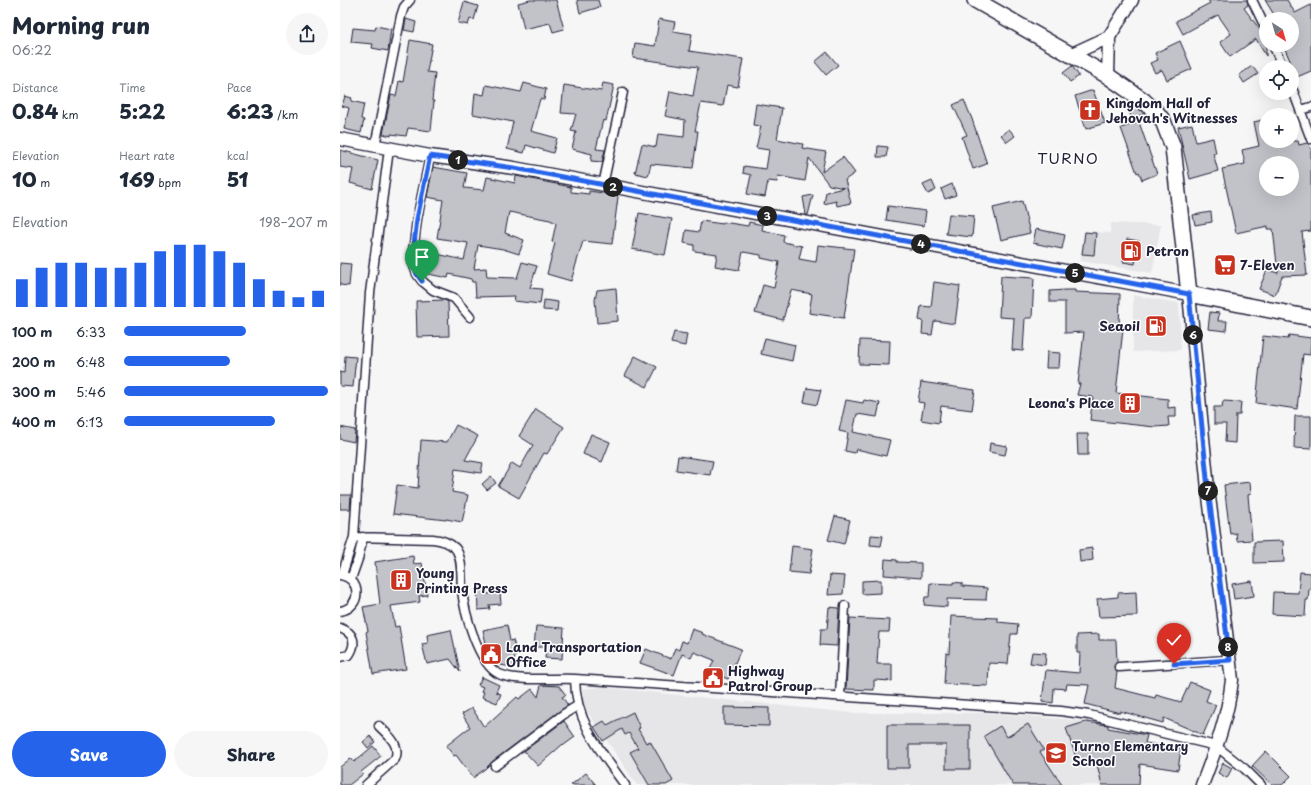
<!DOCTYPE html>
<html lang="en">
<head>
<meta charset="utf-8">
<style>
  :root { --surface:#fff; --page:#f6f6f7; --text:#1f2937; --muted:#747a83; --accent:#2563eb }
  body { margin:0; font-family:"Playpen Sans",sans-serif; background:var(--page); color:var(--text); height:100vh; display:flex; flex-direction:column; font-size:15px; white-space:nowrap }
  * { box-sizing:border-box; margin:0 }
  p { font-size:13px; color:var(--muted) }
  .icon { flex:none; width:22px; height:22px; fill:none; stroke:currentColor; stroke-width:2; stroke-linecap:round; stroke-linejoin:round }
  .map { position:relative; flex:1; overflow:hidden }
  .drawer { display:flex; flex-direction:column; background:var(--surface); width:340px }
  .drawer>* { flex:none }
  .needle { width:26px; rotate:143deg }
  .controls { position:absolute; left:919px; top:12px; display:grid; gap:8px }
  .controls a { display:grid; place-items:center; width:40px; height:40px; border-radius:50%; background:var(--surface); box-shadow:0 4px 16px #0002; font-size:20px }
  .pin { position:absolute; display:grid; place-items:center; width:34px; height:34px; color:#fff; margin:-41px -17px; border-radius:50% 50% 50% 0; rotate:-45deg; box-shadow:0 0 4px #0007 }
  .pin .icon { rotate:45deg }
  .km { position:absolute; width:20px; height:20px; margin:-10px; border-radius:50%; background:#222; color:#fff; font-size:11px; line-height:20px; text-align:center }
  .round { display:grid; place-items:center; flex:none; width:42px; height:42px; border-radius:21px; background:var(--page) }
  .summary { display:flex; align-items:center; justify-content:space-between; height:68px; padding:0 12px }
  h1 { font-size:22px; font-weight:800; line-height:30px }
  .metrics { display:grid; grid-template-columns:repeat(3,1fr); gap:6px; height:68px; padding:4px 12px }
  .metrics div { display:grid; align-content:center }
  .metrics b { font-size:20px; font-weight:800 }
  .metrics small { font-size:11px; font-weight:400 }
  .metrics p { font-size:11px }
  .chart { height:112px; padding:8px 12px }
  .chart p { display:flex; justify-content:space-between }
  .chart svg { width:100%; height:72px; margin-top:4px; stroke:var(--accent); stroke-width:6 }
  .primary-button { display:flex; gap:8px; margin-top:auto; padding:8px 12px }
  .primary-button a { flex:1; height:46px; border-radius:24px; background:var(--accent); color:#fff; font-size:16px; font-weight:800; line-height:46px; text-align:center }
  .primary-button a+a { background:var(--page); color:var(--text) }
  ul { padding:0 12px; list-style:none; font-size:13px }
  li { display:grid; grid-template-columns:64px 48px 1fr; align-items:center; height:30px }
  li i { height:10px; border-radius:5px; background:var(--accent) }
  main { display:flex; flex:1; min-height:0 }
  .map>svg:first-child { display:block }
  .built { fill:#e6e6e9 }
  .building { fill:#c2c2c9; stroke:#22223b; fill-rule:evenodd }
  .lines { fill:none; stroke-linecap:round; stroke-linejoin:round }
  .street-casing { stroke:#22223b; stroke-width:11 }
  .secondary-casing { stroke:#22223b; stroke-width:15 }
  .highway-casing { stroke:#22223b; stroke-width:18 }
  .street { stroke:#fff; stroke-width:8 }
  .secondary { stroke:#fff; stroke-width:12 }
  .highway { stroke:#fff; stroke-width:15 }
  .route-casing { stroke:#fff; stroke-width:8 }
  .route { stroke:#2563eb; stroke-width:5 }
  .labels { text-anchor:middle; stroke-width:3; stroke-linejoin:round; paint-order:stroke }
  .poi-label { font-size:13px; font-weight:bold; fill:#22223b; stroke:#fff; text-anchor:start }
  .quarter-label { font-size:15px; letter-spacing:1px; fill:#22223b; stroke:#fff }
</style>
</head>
<body>
<main>
<section class="drawer">
<div class="summary"><div><h1>Morning run</h1><p>06:22</p></div><a class="round"><svg class="icon" aria-label="share" viewBox="0 0 24 24"><path d="M12 15V3M7 8l5-5 5 5M5 13v7h14v-7"/></svg></a></div>
<div class="metrics">
<div><p>Distance</p><b>0.84<small> km</small></b></div>
<div><p>Time</p><b>5:22</b></div>
<div><p>Pace</p><b>6:23<small> /km</small></b></div>
</div>
<div class="metrics">
<div><p>Elevation</p><b>10<small> m</small></b></div>
<div><p>Heart rate</p><b>169<small> bpm</small></b></div>
<div><p>kcal</p><b>51</b></div>
</div>
<div class="chart"><p><span>Elevation</span>198–207 m</p>
<svg viewBox="0 0 160 44" preserveAspectRatio="none"><path d="M5 44V27M15 44V20M25 44V17M35 44V17M45 44V20M55 44V20M65 44V17M75 44V10M85 44V6M95 44V6M105 44V10M115 44V17M125 44V27M135 44V34M145 44V38M155 44V34"/></svg>
</div>
<ul>
<li><b>100 m</b>6:33<i style="width:60%"></i></li>
<li><b>200 m</b>6:48<i style="width:52%"></i></li>
<li><b>300 m</b>5:46<i style="width:100%"></i></li>
<li><b>400 m</b>6:13<i style="width:74%"></i></li>
</ul>
<div class="primary-button"><a>Save</a><a>Share</a></div>
</section>
<div class="map">
<svg width="971" height="785" viewBox="0 0 971 785">
  <rect width="100%" height="100%" fill="#f6f6f7"/>
  <filter id="ink" filterUnits="userSpaceOnUse"><feTurbulence type="fractalNoise" baseFrequency=".025" numOctaves="2"/><feDisplacementMap in="SourceGraphic" scale="8" xChannelSelector="R" yChannelSelector="G"/><feConvolveMatrix kernelMatrix="1 2 1 2 8 2 1 2 1" color-interpolation-filters="sRGB"/></filter>
  <g filter="url(#ink)">
    <path class="built" d="M 771,223 L 821,225 L 812,273 L 740,261 L 744,231 L 770,233 Z
      M 793,295 L 839,303 L 841,350 L 793,352 Z
      M 260,687 L 513,713 L 653,713 L 745,721 L 766,785 L 297,785 L 242,704 L 243,689 Z"/>
    <path class="building" d="M 190,0 L 216,0 L 224,29 L 213,32 L 210,23 L 184,29 L 178,3 Z
      M 237,0 L 258,0 L 260,7 L 240,13 Z
      M 868,0 L 907,0 L 908,5 L 904,8 L 926,38 L 926,56 L 916,39 L 890,57 L 880,42 L 891,34 L 878,15 L 843,34 L 836,21 L 870,3 Z
      M 925,0 L 947,0 L 955,13 L 971,5 L 971,71 L 957,77 L 945,49 L 952,46 L 952,19 L 945,19 L 942,14 L 936,18 Z
      M 124,2 L 138,6 L 134,20 L 130,19 L 128,25 L 118,23 Z
      M 66,19 L 76,22 L 74,32 L 64,30 Z
      M 319,19 L 335,22 L 333,31 L 352,34 L 349,51 L 403,59 L 398,87 L 387,85 L 383,106 L 361,103 L 355,131 L 358,131 L 353,168 L 311,164 L 308,176 L 295,173 L 302,144 L 316,147 L 318,134 L 344,137 L 345,120 L 325,116 L 330,91 L 353,96 L 358,67 L 293,58 L 295,43 L 315,46 Z
      M 36,26 L 51,29 L 48,51 L 32,48 L 33,44 L 11,42 L 13,28 L 35,30 Z
      M 70,40 L 92,44 L 87,72 L 95,73 L 92,101 L 94,101 L 91,131 L 68,128 L 66,136 L 51,134 L 51,136 L 43,134 L 51,95 L 56,96 L 59,81 L 63,82 Z
      M 840,41 L 852,69 L 827,80 L 822,70 L 815,73 L 810,63 L 818,60 L 815,53 Z
      M 487,52 L 498,65 L 486,75 L 475,62 Z
      M 732,66 L 739,76 L 730,82 L 723,73 Z
      M 912,66 L 918,74 L 904,83 L 899,75 Z
      M 184,83 L 206,89 L 204,100 L 200,99 L 191,131 L 217,138 L 213,153 L 186,145 L 184,153 L 167,149 L 173,122 L 133,114 L 135,93 L 144,95 L 146,85 L 181,92 Z
      M 263,83 L 274,85 L 266,121 L 263,120 L 256,149 L 265,150 L 262,162 L 251,161 L 252,154 L 232,149 L 236,132 L 231,131 L 236,114 L 221,113 L 224,85 L 261,91 Z
      M 753,90 L 765,123 L 746,129 L 735,96 Z
      M 5,96 L 12,98 L 11,101 L 24,104 L 21,119 L 24,120 L 21,133 L 4,129 L 9,108 L 2,106 Z
      M 624,100 L 632,119 L 647,164 L 633,169 L 622,137 L 627,135 L 613,105 Z
      M 789,102 L 804,113 L 794,120 L 784,105 Z
      M 416,104 L 442,108 L 437,139 L 463,144 L 462,148 L 486,152 L 482,172 L 503,157 L 515,173 L 505,180 L 511,203 L 497,206 L 496,201 L 484,204 L 486,192 L 504,188 L 489,185 L 469,158 L 465,181 L 438,176 L 437,182 L 428,181 L 425,197 L 407,194 L 411,175 L 403,173 L 404,166 L 426,169 L 429,150 L 416,148 L 421,126 L 413,125 Z
      M 926,119 L 926,141 L 958,141 L 959,145 L 967,143 L 969,144 L 971,150 L 971,231 L 962,232 L 967,275 L 942,276 L 935,295 L 919,289 L 927,270 L 938,273 L 933,229 L 928,229 L 928,226 L 896,233 L 882,169 L 905,164 L 902,150 L 919,146 L 914,122 ZM 926,163 L 952,163 L 952,189 L 926,189 Z
      M 799,122 L 817,174 L 802,180 L 799,172 L 797,173 L 781,128 Z
      M 852,124 L 856,142 L 873,138 L 876,153 L 873,153 L 878,171 L 850,179 L 838,127 Z
      M 669,129 L 675,136 L 667,142 L 661,135 Z
      M 538,146 L 548,147 L 546,157 L 537,157 Z
      M 0,150 L 38,160 L 32,189 L 10,183 L 13,169 L 0,167 Z
      M 93,167 L 127,173 L 124,188 L 144,190 L 147,177 L 175,183 L 176,176 L 231,187 L 231,192 L 249,194 L 249,191 L 277,195 L 278,197 L 272,244 L 243,241 L 231,281 L 207,274 L 215,243 L 212,242 L 216,223 L 210,220 L 169,212 L 165,233 L 184,240 L 179,254 L 163,249 L 138,245 L 134,269 L 146,268 L 147,277 L 177,278 L 182,262 L 197,266 L 190,288 L 202,289 L 200,304 L 174,301 L 175,296 L 136,297 L 135,282 L 132,282 L 131,279 L 109,274 L 108,278 L 83,273 L 80,266 L 83,251 L 124,260 L 128,243 L 97,238 L 103,200 L 87,197 Z
      M 592,181 L 596,190 L 588,194 L 583,185 Z
      M 612,184 L 616,195 L 605,199 L 601,189 Z
      M 473,195 L 468,215 L 466,215 L 463,197 Z
      M 682,201 L 690,233 L 661,240 L 653,208 Z
      M 548,206 L 586,211 L 584,226 L 546,220 Z
      M 871,212 L 872,222 L 855,225 L 853,215 Z
      M 299,213 L 332,219 L 325,255 L 292,249 Z
      M 609,214 L 634,216 L 632,237 L 606,234 Z
      M 361,221 L 383,224 L 383,222 L 408,226 L 409,222 L 423,225 L 422,230 L 444,235 L 443,242 L 462,246 L 459,259 L 476,262 L 478,245 L 514,249 L 504,318 L 469,313 L 472,294 L 451,290 L 443,320 L 415,313 L 423,285 L 434,288 L 439,262 L 421,258 L 421,255 L 403,252 L 399,270 L 375,266 L 377,254 L 354,251 L 354,245 L 344,243 L 346,230 L 359,232 Z
      M 696,229 L 725,235 L 722,249 L 693,243 Z
      M 745,232 L 756,233 L 754,255 L 742,254 Z
      M 787,239 L 799,241 L 795,264 L 783,262 Z
      M 0,263 L 11,264 L 9,286 L 0,285 Z
      M 661,276 L 694,278 L 692,318 L 685,318 L 683,351 L 672,350 L 674,318 L 659,317 Z
      M 594,282 L 620,286 L 615,324 L 596,321 L 594,322 L 592,335 L 582,334 L 583,321 L 579,320 L 581,306 L 591,307 Z
      M 276,288 L 278,321 L 257,323 L 255,300 L 257,290 Z
      M 725,290 L 735,290 L 735,292 L 780,294 L 779,329 L 783,329 L 776,393 L 828,399 L 828,408 L 836,407 L 836,417 L 828,417 L 829,426 L 815,427 L 750,420 L 753,397 L 737,395 L 740,384 L 738,384 L 744,332 L 725,333 L 725,302 L 710,302 L 710,291 Z
      M 105,300 L 108,302 L 109,336 L 77,337 L 76,301 Z
      M 204,300 L 218,302 L 217,311 L 203,310 Z
      M 870,312 L 879,313 L 878,321 L 887,321 L 886,331 L 868,329 Z
      M 334,332 L 347,334 L 345,346 L 331,343 Z
      M 949,335 L 971,338 L 970,355 L 963,354 L 957,409 L 916,403 L 923,336 L 948,339 Z
      M 425,338 L 455,345 L 452,361 L 421,354 Z
      M 520,340 L 550,341 L 549,365 L 519,364 Z
      M 707,352 L 720,353 L 719,368 L 706,368 Z
      M 5,356 L 16,357 L 13,387 L 0,386 L 0,372 L 4,373 Z
      M 295,356 L 317,367 L 307,387 L 285,376 Z
      M 581,382 L 635,390 L 632,410 L 601,406 L 599,423 L 581,420 L 584,403 L 578,402 Z
      M 467,388 L 481,390 L 477,405 L 464,402 Z
      M 506,400 L 523,403 L 524,400 L 540,403 L 537,417 L 517,414 L 513,432 L 550,440 L 546,456 L 516,449 L 515,453 L 505,451 L 508,433 L 499,431 Z
      M 883,401 L 901,402 L 900,415 L 896,415 L 895,443 L 885,442 L 886,424 L 874,424 L 874,407 L 882,407 Z
      M 196,409 L 224,427 L 207,454 L 204,453 L 179,498 L 158,486 L 172,463 L 180,468 L 193,445 L 179,436 Z
      M 955,416 L 971,416 L 971,449 L 954,448 Z
      M 116,425 L 138,436 L 125,460 L 143,463 L 141,473 L 115,469 L 112,492 L 128,495 L 122,522 L 106,519 L 106,520 L 53,514 L 57,485 L 78,488 L 81,440 L 107,442 Z
      M 0,427 L 15,430 L 14,442 L 0,439 Z
      M 251,434 L 270,442 L 262,462 L 243,454 Z
      M 737,434 L 748,434 L 748,455 L 738,455 Z
      M 650,443 L 667,446 L 665,455 L 649,452 Z
      M 338,456 L 373,461 L 370,475 L 336,470 Z
      M 151,476 L 156,483 L 147,490 L 142,484 Z
      M 910,482 L 911,494 L 908,495 L 912,540 L 897,541 L 896,533 L 890,534 L 884,485 Z
      M 0,495 L 11,495 L 10,509 L 0,509 Z
      M 495,516 L 510,520 L 504,544 L 488,540 Z
      M 531,535 L 543,536 L 541,546 L 530,545 Z
      M 943,541 L 944,562 L 914,563 L 914,542 Z
      M 452,546 L 473,549 L 469,574 L 449,572 Z
      M 752,548 L 753,560 L 740,562 L 739,550 Z
      M 73,556 L 74,564 L 82,563 L 87,595 L 79,596 L 80,602 L 51,606 L 55,627 L 59,626 L 66,669 L 33,674 L 26,632 L 28,631 L 23,607 L 40,604 L 35,562 Z
      M 545,559 L 557,560 L 557,562 L 581,563 L 581,578 L 544,575 Z
      M 960,572 L 971,573 L 971,589 L 969,589 L 968,600 L 966,600 L 965,616 L 932,614 L 933,592 L 958,593 Z
      M 490,575 L 505,576 L 503,594 L 488,595 Z
      M 541,580 L 541,593 L 522,594 L 522,581 Z
      M 912,581 L 914,596 L 894,599 L 892,584 Z
      M 613,582 L 622,583 L 622,586 L 647,588 L 646,600 L 607,599 L 607,607 L 584,605 L 585,597 L 589,597 L 590,583 L 613,584 Z
      M 137,588 L 146,588 L 147,594 L 160,593 L 161,604 L 149,605 L 150,609 L 138,610 Z
      M 796,592 L 797,616 L 759,617 L 757,599 L 778,597 L 778,593 Z
      M 489,607 L 499,608 L 497,646 L 480,645 L 481,629 L 487,629 Z
      M 611,616 L 658,618 L 658,622 L 678,624 L 677,634 L 671,634 L 668,664 L 649,663 L 648,686 L 604,684 L 606,653 L 609,654 Z
      M 510,618 L 550,620 L 549,632 L 539,632 L 537,664 L 552,664 L 552,681 L 534,680 L 534,690 L 506,689 Z
      M 167,625 L 170,641 L 173,640 L 176,651 L 173,667 L 160,665 L 160,662 L 154,661 L 156,651 L 148,652 L 143,630 Z
      M 196,626 L 224,628 L 222,659 L 205,658 L 206,647 L 194,647 Z
      M 352,629 L 363,633 L 362,634 L 401,649 L 388,679 L 369,672 L 374,660 L 354,652 L 351,658 L 342,654 L 334,675 L 300,663 L 306,649 L 331,659 L 335,648 L 339,650 L 342,641 L 347,643 Z
      M 111,630 L 120,672 L 110,659 L 87,664 L 82,644 L 88,643 L 87,635 Z
      M 759,634 L 759,640 L 776,640 L 777,662 L 774,667 L 777,672 L 775,688 L 815,698 L 816,695 L 841,702 L 850,682 L 870,690 L 866,701 L 876,705 L 863,735 L 824,718 L 823,723 L 780,711 L 780,713 L 745,704 L 749,685 L 727,684 L 726,689 L 714,688 L 713,703 L 702,701 L 706,670 L 739,673 L 740,653 L 737,653 L 737,635 Z
      M 692,652 L 706,653 L 705,665 L 690,663 Z
      M 142,677 L 159,685 L 156,692 L 161,694 L 157,703 L 142,697 L 144,692 L 141,691 L 143,687 L 138,685 Z
      M 201,685 L 219,686 L 226,695 L 222,697 L 228,705 L 152,762 L 146,768 L 133,778 L 116,755 L 114,756 L 106,746 L 130,727 L 122,714 L 132,708 L 144,727 L 177,697 L 179,699 L 192,689 L 198,697 Z
      M 384,707 L 429,708 L 429,726 L 384,725 Z
      M 293,712 L 300,728 L 298,729 L 306,743 L 310,741 L 333,781 L 326,785 L 309,785 L 290,752 L 298,748 L 289,733 L 285,735 L 282,729 L 263,741 L 254,727 L 264,721 L 267,725 Z
      M 224,721 L 235,737 L 224,745 L 223,744 L 198,766 L 184,751 Z
      M 746,722 L 768,725 L 768,728 L 807,735 L 805,743 L 841,748 L 838,770 L 800,764 L 799,785 L 762,785 L 756,760 L 739,766 L 726,728 Z
      M 688,724 L 704,750 L 700,752 L 722,785 L 673,785 L 644,736 L 660,726 L 667,737 Z
      M 547,725 L 630,725 L 630,769 L 606,769 L 606,745 L 569,745 L 569,768 L 547,768 Z
      M 30,736 L 35,742 L 28,748 L 23,742 Z
      M 33,746 L 41,756 L 21,772 L 23,774 L 9,785 L 0,785 L 0,767 L 11,758 L 14,762 Z
      M 926,751 L 951,776 L 942,785 L 932,785 L 912,766 Z
      M 883,763 L 892,768 L 887,778 L 878,773 Z
      M 246,773 L 256,785 L 231,785 Z"/>
    <g class="lines">
      <g class="street-casing">
        <path id="street" d="M 912,0 L 926,29
          M 933,45 L 943,67
          M 952,88 L 971,139
          M 961,110 L 971,107
          M 35,146 L 61,16 L 64,7 L 70,0
          M 90,156 L 77,219 L 72,261 L 77,274 L 82,281 L 93,290 L 114,298 L 130,317
          M 263,185 L 283,92
          M 14,537 L 93,539 C 102,540 109,542 115,548 C 123,557 121,578 122,590 C 124,611 138,664 159,674 C 177,682 214,678 235,679 L 721,711 L 749,715 L 876,746 L 905,769 L 921,785
          M 0,575 C 22,578 22,608 0,611
          M 2,575 L 14,537 L 30,293 L 49,149
          M 11,579 L 18,559 L 23,537
          M 0,628 C 14,633 17,643 9,655 L 0,657
          M 779,667 L 889,660
          M 235,679 C 235,721 261,752 285,785
          M 500,696 L 505,606
          M 155,766 L 224,714 L 237,706
          M 26,785 L 55,759 C 61,745 49,736 39,726"/>
      </g>
      <g class="secondary-casing">
        <path id="secondary" d="M 730,55 L 769,37
          M 768,76 L 769,37 L 792,0
          M 0,139 L 90,156 L 174,168 L 849,294 L 868,489 L 892,680 C 888,717 875,751 862,785"/>
      </g>
      <g class="highway-casing">
        <path id="highway" d="M 635,0 L 768,76 L 804,101 L 817,113 L 823,121 L 833,147 L 849,294 L 971,318"/>
      </g>
      <use href="#street" class="street"/>
      <use href="#secondary" class="secondary"/>
      <use href="#highway" class="highway"/>
    </g>
  </g>
  <g class="lines" filter="url(#ink)">
    <g class="route-casing">
      <path id="route" d="M 82,281 L 77,274 L 72,261 L 77,219 L 90,156 L 174,168 L 849,294 L 868,489 L 890,660 L 834,664"/>
    </g>
    <use href="#route" class="route"/>
  </g>
  <defs>
    <g id="church-square" transform="scale(1.15)"><rect x="-9" y="-9" width="18" height="18" rx="4" fill="#c8321e" stroke="#fff"/><path d="M-1.2-6h2.4v3.5h3.3v2.4h-3.3V6h-2.4V-.1h-3.3v-2.4h3.3Z" fill="#fff"/></g>
    <g id="fuel-square" transform="scale(1.15)"><rect x="-9" y="-9" width="18" height="18" rx="4" fill="#c8321e" stroke="#fff"/><path d="M-5.5-6h7V0h2V4h1.3V-2.5L3-4.5l.8-.8L6-3V5H2.5V1h-1V6h-7ZM-4.2-4.7v3.2H.2V-4.7Z" fill="#fff"/></g>
    <g id="supermarket-square" transform="scale(1.15)"><rect x="-9" y="-9" width="18" height="18" rx="4" fill="#c8321e" stroke="#fff"/><path d="M-6-5.5h2.5l.6 2H6L4.5 2H-2.5L-4.4-4H-6ZM-1.5 3.2a1.3 1.3 0 1 0 .1 0ZM3 3.2a1.3 1.3 0 1 0 .1 0Z" fill="#fff"/></g>
    <g id="building-square" transform="scale(1.15)"><rect x="-9" y="-9" width="18" height="18" rx="4" fill="#c8321e" stroke="#fff"/><path d="M-4-6H4V6H1V3H-1V6H-4ZM-2.5-4.3h1.7v1.8h-1.7ZM.8-4.3h1.7v1.8H.8ZM-2.5-1h1.7V.8h-1.7ZM.8-1h1.7V.8H.8Z" fill="#fff"/></g>
    <g id="civic-square" transform="scale(1.15)"><rect x="-9" y="-9" width="18" height="18" rx="4" fill="#c8321e" stroke="#fff"/><path d="M-.6-6.5H3V-4.5H.6V-3L4-1V1h2V6H-6V1h2V-1L-.6-3ZM-1.2 2.5V6h2.4V2.5Z" fill="#fff"/></g>
    <g id="school-square" transform="scale(1.15)"><rect x="-9" y="-9" width="18" height="18" rx="4" fill="#c8321e" stroke="#fff"/><path d="M0-5L7-2L0 1L-7-2ZM-4 1L0 2.5L4 1V4Q0 6-4 4Z" fill="#fff"/></g>
  </defs>
  <g fill-rule="evenodd">
    <use href="#church-square" x="750" y="110"/>
    <use href="#fuel-square" x="791" y="251"/>
    <use href="#supermarket-square" x="885" y="265"/>
    <use href="#fuel-square" x="816" y="326"/>
    <use href="#building-square" x="790" y="403"/>
    <use href="#building-square" x="61" y="580"/>
    <use href="#civic-square" x="151" y="654"/>
    <use href="#civic-square" x="373" y="678"/>
    <use href="#school-square" x="716" y="753"/>
  </g>
  <g class="labels">
    <g class="poi-label">
      <text x="766" y="108">Kingdom Hall of<tspan x="766" dy="15">Jehovah's Witnesses</tspan></text>
      <text x="806" y="256">Petron</text>
      <text x="900" y="270">7-Eleven</text>
      <text x="800" y="331" text-anchor="end">Seaoil</text>
      <text x="774" y="408" text-anchor="end">Leona's Place</text>
      <text x="76" y="578">Young<tspan x="76" dy="15">Printing Press</tspan></text>
      <text x="166" y="652">Land Transportation<tspan x="166" dy="15">Office</tspan></text>
      <text x="388" y="676">Highway<tspan x="388" dy="15">Patrol Group</tspan></text>
      <text x="732" y="751">Turno Elementary<tspan x="732" dy="15">School</tspan></text>
    </g>
    <g class="quarter-label">
      <text x="728" y="164">TURNO</text>
    </g>
  </g>
</svg>
<div class="controls">
<a><svg class="needle" viewBox="-14 -14 28 28"><path d="M0-13l5 13h-10z" fill="#e53935"/><path d="M0 13l5-13h-10z" fill="#747a83"/></svg></a>
<a><svg class="icon" aria-label="locate" viewBox="0 0 24 24"><circle cx="12" cy="12" r="6"/><path d="M12 2v4M12 18v4M2 12h4M18 12h4"/></svg></a>
<a>+</a>
<a>−</a>
</div>
<div class="pin" style="left:82px;top:281px;background:#1e9e55"><svg class="icon" aria-label="arrive" viewBox="0 0 24 24"><path d="M6 21V4h12l-3 4 3 4H6"/></svg></div>
<div class="pin" style="left:834px;top:664px;background:#d93025"><svg class="icon" aria-label="check" viewBox="0 0 24 24"><path d="M5 12l5 5 9-10"/></svg></div>
<b class="km" style="left:118px;top:160px">1</b>
<b class="km" style="left:273px;top:187px">2</b>
<b class="km" style="left:427px;top:216px">3</b>
<b class="km" style="left:581px;top:244px">4</b>
<b class="km" style="left:735px;top:273px">5</b>
<b class="km" style="left:853px;top:335px">6</b>
<b class="km" style="left:868px;top:491px">7</b>
<b class="km" style="left:888px;top:647px">8</b>
</div>
</main>
</body>
</html>
